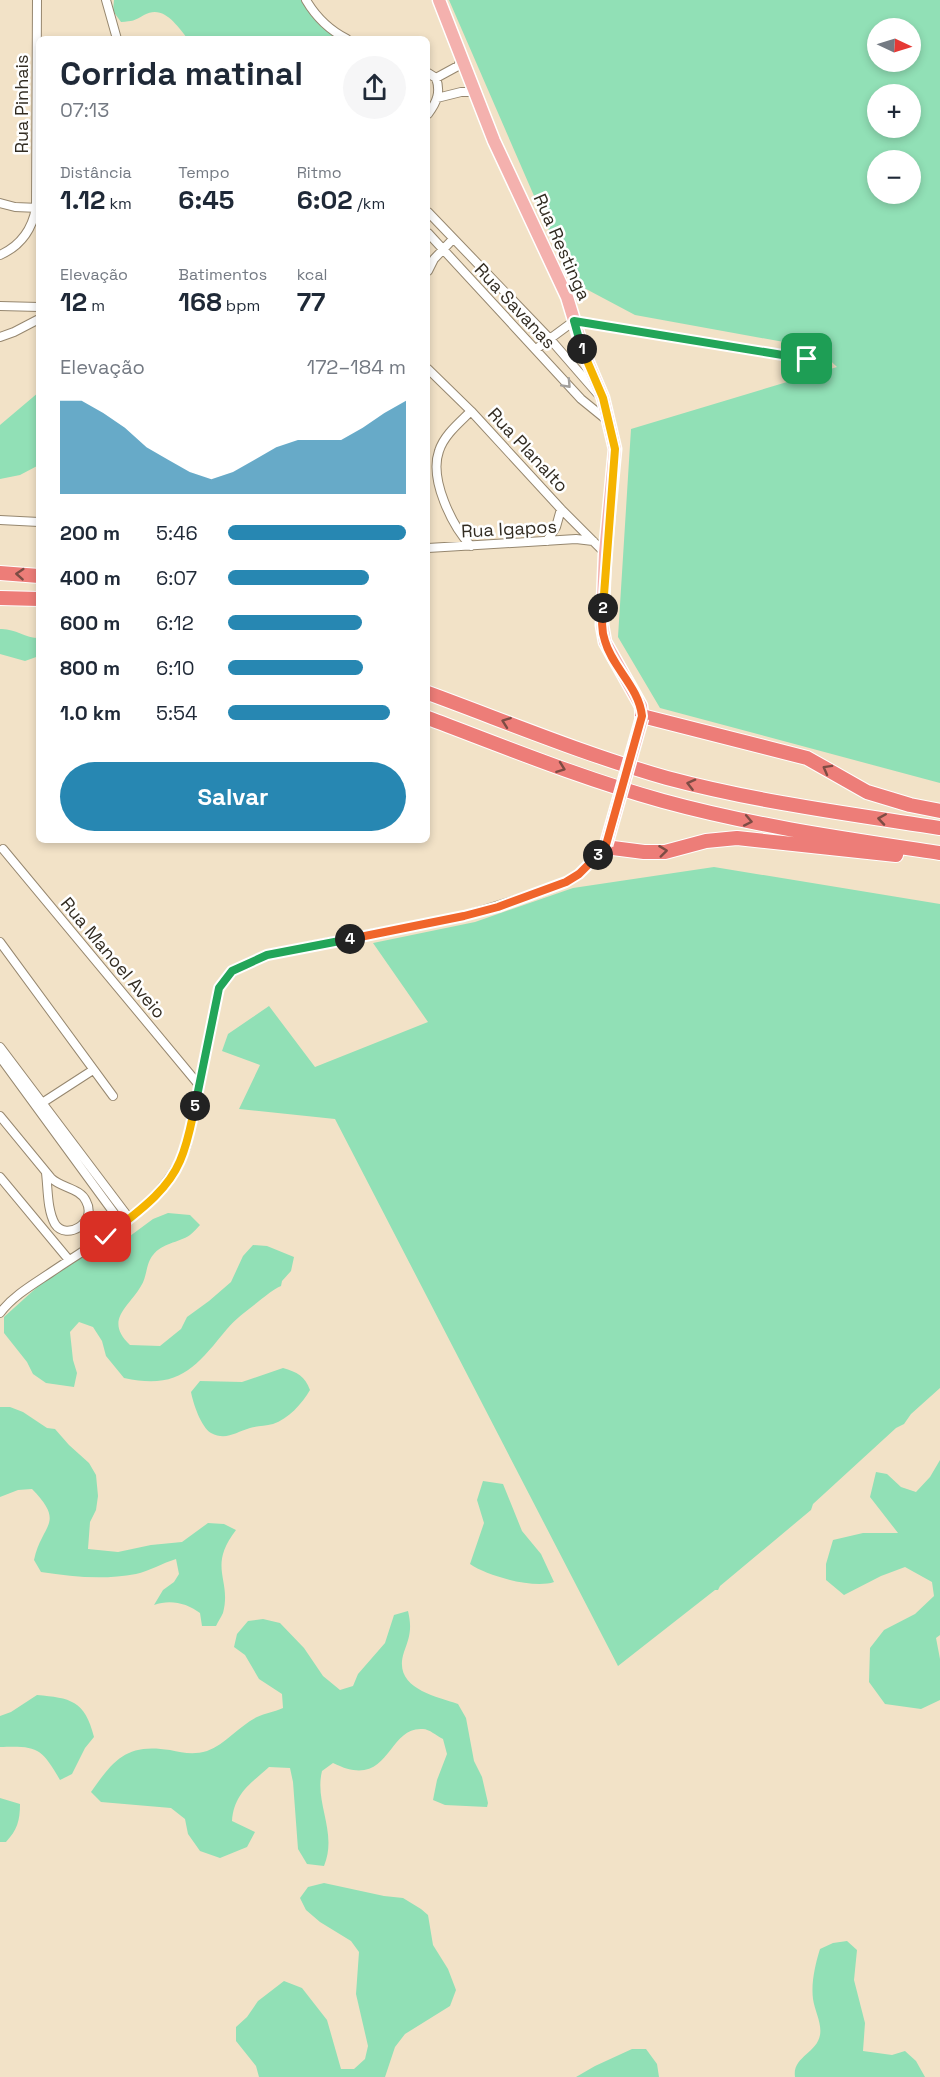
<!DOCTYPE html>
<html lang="pt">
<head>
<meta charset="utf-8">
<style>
  :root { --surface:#fff; --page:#f6f6f7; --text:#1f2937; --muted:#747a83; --accent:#2787b2 }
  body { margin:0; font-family:"Space Grotesk",sans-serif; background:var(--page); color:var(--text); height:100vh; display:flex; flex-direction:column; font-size:22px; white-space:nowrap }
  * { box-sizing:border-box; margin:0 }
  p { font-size:20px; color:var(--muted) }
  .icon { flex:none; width:33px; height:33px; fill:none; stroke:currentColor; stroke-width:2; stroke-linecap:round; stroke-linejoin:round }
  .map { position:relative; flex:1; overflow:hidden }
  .sheet { position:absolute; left:36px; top:36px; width:394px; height:807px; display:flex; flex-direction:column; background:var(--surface); border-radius:9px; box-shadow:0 3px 9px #0003 }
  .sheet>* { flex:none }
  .needle { width:39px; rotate:94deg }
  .tools { position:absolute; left:867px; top:18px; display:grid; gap:12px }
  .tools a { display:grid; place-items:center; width:54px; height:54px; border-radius:50%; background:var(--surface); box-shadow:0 3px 9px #0003; font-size:30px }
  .pin { position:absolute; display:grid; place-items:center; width:51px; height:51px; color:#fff; margin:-26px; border-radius:12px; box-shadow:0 3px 9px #0006 }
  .km { position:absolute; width:30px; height:30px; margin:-15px; border-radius:50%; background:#222; color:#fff; font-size:16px; line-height:30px; text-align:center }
  .round { display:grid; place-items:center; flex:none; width:63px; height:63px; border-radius:32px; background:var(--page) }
  .head { display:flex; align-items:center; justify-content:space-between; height:102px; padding:0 24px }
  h1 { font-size:33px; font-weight:800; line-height:45px }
  .metrics { display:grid; grid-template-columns:repeat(3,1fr); gap:9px; height:102px; padding:6px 24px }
  .metrics div { display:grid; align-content:center }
  .metrics b { font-size:26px; font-weight:800 }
  .metrics small { font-size:16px; font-weight:400 }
  .metrics p { font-size:16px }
  .chart { height:168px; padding:12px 24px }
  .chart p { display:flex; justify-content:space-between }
  .chart svg { width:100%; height:108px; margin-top:6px; fill:var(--accent); opacity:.7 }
  .button { display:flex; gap:12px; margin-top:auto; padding:12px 24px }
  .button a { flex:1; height:69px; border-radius:36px; background:var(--accent); color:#fff; font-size:24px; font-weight:800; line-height:69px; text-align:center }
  ul { padding:0 24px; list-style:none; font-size:20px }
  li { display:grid; grid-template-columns:96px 72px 1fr; align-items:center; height:45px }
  li i { height:15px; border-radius:8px; background:var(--accent) }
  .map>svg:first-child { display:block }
  .green { fill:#91e0b6; fill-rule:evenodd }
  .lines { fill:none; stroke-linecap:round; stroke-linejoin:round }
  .street-casing { stroke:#96876f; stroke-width:10 }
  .primary-casing { stroke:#fff; stroke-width:15 }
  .highway-casing { stroke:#fff; stroke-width:16 }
  .street { stroke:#fff; stroke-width:8 }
  .primary { stroke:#f4b1ae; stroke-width:12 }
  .highway { stroke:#ed7d78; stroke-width:14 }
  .primary-bridge-casing { stroke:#fff; stroke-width:15; stroke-linecap:butt }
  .primary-bridge { stroke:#f4b1ae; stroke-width:12 }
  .oneway { stroke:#a3a09c }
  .oneway2 { stroke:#7d4c44 }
  .split-1-casing { stroke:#fff; stroke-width:12 }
  .split-2-casing { stroke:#fff; stroke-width:12 }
  .split-3-casing { stroke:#fff; stroke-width:12 }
  .split-4-casing { stroke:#fff; stroke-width:12 }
  .split-5-casing { stroke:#fff; stroke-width:12 }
  .split-6-casing { stroke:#fff; stroke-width:12 }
  .split-1 { stroke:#22a559; stroke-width:8 }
  .split-2 { stroke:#f5b400; stroke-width:8 }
  .split-3 { stroke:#f0652b; stroke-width:8 }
  .split-4 { stroke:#f0652b; stroke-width:8 }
  .split-5 { stroke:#22a559; stroke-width:8 }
  .split-6 { stroke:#f5b400; stroke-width:8 }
  .labels { text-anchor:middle; stroke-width:5; stroke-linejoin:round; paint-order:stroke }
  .street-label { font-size:18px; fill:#322c22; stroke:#fff }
</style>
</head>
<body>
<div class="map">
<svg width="940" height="2077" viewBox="0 0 940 2077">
  <rect width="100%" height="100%" fill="#f2e2c7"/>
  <path class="green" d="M 114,0 L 303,0 L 350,39 L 188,39 C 177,26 164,4 144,15 C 134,21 133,21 121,22 L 113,11 Z
    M 449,0 L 940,0 L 940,783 L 660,708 L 618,637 L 631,429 L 837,367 L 817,348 L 635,315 L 571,281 ZM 878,28 L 910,28 L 910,62 L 878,62 ZM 878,94 L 910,94 L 910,128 L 878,128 ZM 878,160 L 910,160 L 910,194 L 878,194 Z
    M 39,392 L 39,465 L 20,475 L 0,479 L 0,425 Z
    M 0,629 C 14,628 25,638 39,638 L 39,656 L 25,661 L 0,654 Z
    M 714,867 L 940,904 L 940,1388 L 911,1414 L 904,1424 L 896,1428 L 813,1504 L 811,1510 L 720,1586 L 718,1590 L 715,1590 L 618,1666 L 335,1119 L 239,1109 L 260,1065 L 222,1051 L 228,1034 L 269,1006 L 315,1067 L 428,1022 L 373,943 L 475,922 L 573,888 Z
    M 168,1213 L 190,1215 L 200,1225 C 197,1228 194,1232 190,1235 C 178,1243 162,1243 153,1255 C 146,1263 147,1277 141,1286 C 128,1308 104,1320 130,1345 L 160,1346 L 181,1329 L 187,1317 L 209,1301 L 231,1282 L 243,1256 L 253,1245 L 267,1246 L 294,1257 L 291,1271 L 282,1281 L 281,1286 C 272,1290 267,1295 259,1301 C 248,1310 236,1318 227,1329 C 195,1368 179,1390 124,1378 L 106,1356 L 102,1341 L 93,1327 L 79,1322 L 70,1332 L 73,1360 L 77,1373 L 74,1387 L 46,1383 L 33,1374 L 27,1362 L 4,1333 L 4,1317 L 55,1271 L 78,1257 L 90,1252 L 103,1245 L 118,1242 L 130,1236 L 153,1219 Z
    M 283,1368 C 297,1372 305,1376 310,1390 C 302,1404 288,1419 273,1424 C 265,1426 257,1426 250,1428 C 236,1432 226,1441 211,1433 C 201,1427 193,1403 191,1392 L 200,1381 L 242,1382 Z
    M 0,1407 L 10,1407 L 23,1412 L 47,1428 L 55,1429 L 69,1445 L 89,1463 L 96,1475 L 98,1496 L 96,1510 L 90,1522 L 88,1549 L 118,1552 L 151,1545 L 182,1542 L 208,1523 L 224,1524 L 236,1530 C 207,1568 232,1579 223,1613 C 221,1617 218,1622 216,1626 L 202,1626 L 200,1613 C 187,1603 170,1599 154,1605 L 163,1590 L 174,1582 L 179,1574 L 176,1559 C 163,1563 149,1571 136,1574 C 104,1580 73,1577 41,1572 L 34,1560 C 42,1523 66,1524 32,1489 L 18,1490 L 0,1497 Z
    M 940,1460 L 940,1635 L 936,1638 L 940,1659 L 940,1700 L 921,1709 L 885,1704 L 869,1682 L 870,1648 L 884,1630 L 915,1614 L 934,1596 L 932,1582 L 905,1567 L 881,1576 L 844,1595 L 826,1580 L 826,1564 L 833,1540 L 863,1533 L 898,1533 L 870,1497 L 876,1472 L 887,1474 L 901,1487 L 916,1492 L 930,1477 Z
    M 483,1481 L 503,1484 L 522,1531 L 541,1554 L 554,1582 C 534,1589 487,1576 470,1564 L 484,1523 L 477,1500 Z
    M 408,1611 C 412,1628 410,1636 404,1652 C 392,1688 434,1696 458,1704 L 466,1718 L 474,1761 L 482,1777 L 488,1803 L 487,1807 L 445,1805 L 433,1800 L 437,1780 L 447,1754 L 443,1739 C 437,1736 429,1729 423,1729 C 386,1726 391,1792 333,1763 L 322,1771 C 314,1803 338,1832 324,1866 L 307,1864 L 298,1849 L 293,1782 L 290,1768 L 269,1767 C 250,1784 234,1794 232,1821 L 255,1832 L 247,1847 L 220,1858 L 200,1851 L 188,1834 L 185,1819 L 171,1808 L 101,1802 L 91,1792 C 114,1759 127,1743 170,1750 C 183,1753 194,1755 207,1751 C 226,1744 239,1726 257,1717 C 265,1713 275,1712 283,1708 L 282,1694 L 259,1679 L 245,1655 L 234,1647 L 237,1634 L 248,1621 L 263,1619 L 280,1623 L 304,1648 L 323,1676 L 340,1690 L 353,1686 L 358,1674 L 385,1643 L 394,1615 Z
    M 37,1695 C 70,1698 85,1700 94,1737 L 85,1748 L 72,1774 L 60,1780 C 41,1747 37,1746 0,1747 L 0,1716 L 11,1712 Z
    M 0,1798 L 20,1804 C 20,1821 17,1830 6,1842 L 0,1842 Z
    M 324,1883 L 384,1896 L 403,1898 L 421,1909 L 428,1915 L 433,1945 L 448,1969 L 456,1990 L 450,2006 L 405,2034 L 395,2047 L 385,2077 L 259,2077 L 256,2066 L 236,2041 L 236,2027 L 247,2017 L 258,2001 L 284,1981 L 302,1988 L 327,2020 L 341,2069 L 354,2069 L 365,2059 L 368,2046 L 356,1994 L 359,1952 L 351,1941 L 320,1922 L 306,1910 L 300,1898 L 308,1887 Z
    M 847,1941 L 857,1950 L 854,1980 L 865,2023 L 863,2051 L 892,2055 L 905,2051 L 916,2061 L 925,2077 L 795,2077 C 792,2057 817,2053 820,2035 C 822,2023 815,2012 813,1999 C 811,1983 815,1965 820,1949 L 833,1943 Z
    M 632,2049 L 646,2049 L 657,2064 L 659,2077 L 576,2077 L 595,2066 Z"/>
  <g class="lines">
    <g class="street-casing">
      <path id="street" d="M 106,0 L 117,39
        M 306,0 C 316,17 329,30 347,39
        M 428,73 L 436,78
        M 436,78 L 458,66 L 462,58
        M 437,98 L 461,92 L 475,92
        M 428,114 C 437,102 441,92 436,78
        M 0,203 L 15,207 L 39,208
        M 428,212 L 550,339 L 597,393
        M 428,233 L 581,399 L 608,421
        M 0,255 C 20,246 32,230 36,208 L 37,0
        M 428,271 L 434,259 L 453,239
        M 0,306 L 39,307
        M 0,337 L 14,332 L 39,319
        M 536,349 L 574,321 L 807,359
        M 428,369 L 471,411 L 561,509 L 605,553
        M 0,520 L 39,522
        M 547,541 L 556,527 L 561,509
        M 471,546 C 452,526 429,479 439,451 C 444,435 459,423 471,411
        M 428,548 L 576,539 L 593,541
        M 3,849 L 199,1085
        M 0,942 L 113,1096
        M 0,1047 L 129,1218
        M 0,1057 L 122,1224
        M 42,1103 L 93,1070
        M 0,1116 L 51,1178 C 61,1188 80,1188 86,1201 C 98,1223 66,1241 55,1224 C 47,1210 48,1188 46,1173
        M 0,1177 L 69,1260
        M 0,1313 C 13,1296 32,1285 50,1273 C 101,1238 162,1209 186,1147 L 219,988 L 233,971 L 266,955 L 464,916 L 535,894 L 566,882 L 579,874 L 605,847"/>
    </g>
    <g class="primary-casing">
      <path id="primary" d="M 439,0 L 494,141 L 567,297 L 584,353 L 603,398 L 615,449 L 605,553 L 602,625 L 605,642 L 641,706 L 642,718"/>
    </g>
    <g class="highway-casing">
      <path id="highway" d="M 0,573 L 39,576
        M 0,598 L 39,599
        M 428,693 C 507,722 586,755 667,778 C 757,802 849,814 940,828
        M 642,716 L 807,758 L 867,792 L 910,805 L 940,811
        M 428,718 C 505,747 583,779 663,801 C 754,826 847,839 940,853
        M 605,847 L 644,852 L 665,852 L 706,841 L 737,838 L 896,855"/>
    </g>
    <use href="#street" class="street"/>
    <use href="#primary" class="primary"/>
    <use href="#highway" class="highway"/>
    <g class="primary-bridge-casing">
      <path id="primary-bridge" d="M 606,845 L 642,718"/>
    </g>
    <use href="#primary-bridge" class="primary-bridge"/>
  </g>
  <defs><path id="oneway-chevron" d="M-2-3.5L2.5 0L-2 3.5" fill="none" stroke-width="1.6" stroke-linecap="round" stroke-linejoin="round" transform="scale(1.5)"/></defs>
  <use class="oneway" href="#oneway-chevron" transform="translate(567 384) rotate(47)"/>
  <g class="oneway2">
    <use href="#oneway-chevron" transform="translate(20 574) rotate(-176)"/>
    <use href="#oneway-chevron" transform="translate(506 722) rotate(-160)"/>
    <use href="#oneway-chevron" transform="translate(561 768) rotate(20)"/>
    <use href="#oneway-chevron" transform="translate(827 769) rotate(-151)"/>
    <use href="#oneway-chevron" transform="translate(691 784) rotate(-166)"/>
    <use href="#oneway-chevron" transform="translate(882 819) rotate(-171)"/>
    <use href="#oneway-chevron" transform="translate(748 821) rotate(11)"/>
    <use href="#oneway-chevron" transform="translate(663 851) rotate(-7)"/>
  </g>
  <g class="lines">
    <g class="split-1-casing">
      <path id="split-1" d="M 582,349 L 574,321 L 807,359"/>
    </g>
    <g class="split-2-casing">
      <path id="split-2" d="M 582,349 L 603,398 L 615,449 L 603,608"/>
    </g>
    <g class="split-3-casing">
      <path id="split-3" d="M 598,855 L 606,845 L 642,716 C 639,687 612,667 605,641 C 601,630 602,619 603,608"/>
    </g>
    <g class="split-4-casing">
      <path id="split-4" d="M 350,939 L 464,916 L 498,907 L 566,882 L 579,874 L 598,855"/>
    </g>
    <g class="split-5-casing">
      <path id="split-5" d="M 195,1106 L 219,988 L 232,971 L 267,955 L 350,939"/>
    </g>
    <g class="split-6-casing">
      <path id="split-6" d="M 106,1237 C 133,1215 166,1194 180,1161 C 188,1143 191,1124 195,1106"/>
    </g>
    <use href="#split-1" class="split-1"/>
    <use href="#split-2" class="split-2"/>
    <use href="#split-3" class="split-3"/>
    <use href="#split-4" class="split-4"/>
    <use href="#split-5" class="split-5"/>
    <use href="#split-6" class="split-6"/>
  </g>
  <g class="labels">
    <g class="street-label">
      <text transform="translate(22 104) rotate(-90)" y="6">Rua Pinhais</text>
      <text transform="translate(562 247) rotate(66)" y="6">Rua Restinga</text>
      <text transform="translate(515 306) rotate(47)" y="6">Rua Savanas</text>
      <text transform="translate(528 450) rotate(47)" y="6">Rua Planalto</text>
      <text transform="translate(509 529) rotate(-3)" y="6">Rua Igapos</text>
      <text transform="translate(113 958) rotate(50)" y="6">Rua Manoel Aveio</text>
    </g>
  </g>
</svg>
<div class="tools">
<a><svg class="needle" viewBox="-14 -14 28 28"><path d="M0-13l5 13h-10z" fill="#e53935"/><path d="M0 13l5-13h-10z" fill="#747a83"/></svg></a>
<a>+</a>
<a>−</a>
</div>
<div class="pin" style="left:807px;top:359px;background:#1e9e55"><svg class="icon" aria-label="arrive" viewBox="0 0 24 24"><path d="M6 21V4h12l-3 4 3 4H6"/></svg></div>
<div class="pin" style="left:106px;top:1237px;background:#d93025"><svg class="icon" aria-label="check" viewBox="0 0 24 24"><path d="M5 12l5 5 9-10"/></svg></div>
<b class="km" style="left:582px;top:349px">1</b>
<b class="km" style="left:603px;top:608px">2</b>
<b class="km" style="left:598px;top:855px">3</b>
<b class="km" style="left:350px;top:939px">4</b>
<b class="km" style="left:195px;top:1106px">5</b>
<section class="sheet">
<div class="head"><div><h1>Corrida matinal</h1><p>07:13</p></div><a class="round"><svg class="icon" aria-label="share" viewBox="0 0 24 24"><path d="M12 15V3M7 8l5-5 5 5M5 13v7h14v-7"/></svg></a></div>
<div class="metrics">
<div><p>Distância</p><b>1.12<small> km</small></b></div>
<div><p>Tempo</p><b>6:45</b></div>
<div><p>Ritmo</p><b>6:02<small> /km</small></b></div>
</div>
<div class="metrics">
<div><p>Elevação</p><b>12<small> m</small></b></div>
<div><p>Batimentos</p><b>168<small> bpm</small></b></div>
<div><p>kcal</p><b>77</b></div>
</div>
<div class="chart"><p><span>Elevação</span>172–184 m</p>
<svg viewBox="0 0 160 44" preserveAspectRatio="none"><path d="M0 44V6L10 6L20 11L30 17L40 25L50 30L60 35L70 38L80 35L90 30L100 25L110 22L120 22L130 22L140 17L150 11L160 6V44z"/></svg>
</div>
<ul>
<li><b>200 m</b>5:46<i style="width:100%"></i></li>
<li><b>400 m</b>6:07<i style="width:79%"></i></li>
<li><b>600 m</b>6:12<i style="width:75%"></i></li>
<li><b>800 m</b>6:10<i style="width:76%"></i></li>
<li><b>1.0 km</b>5:54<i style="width:91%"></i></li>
</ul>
<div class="button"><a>Salvar</a></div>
</section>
</div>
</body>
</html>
